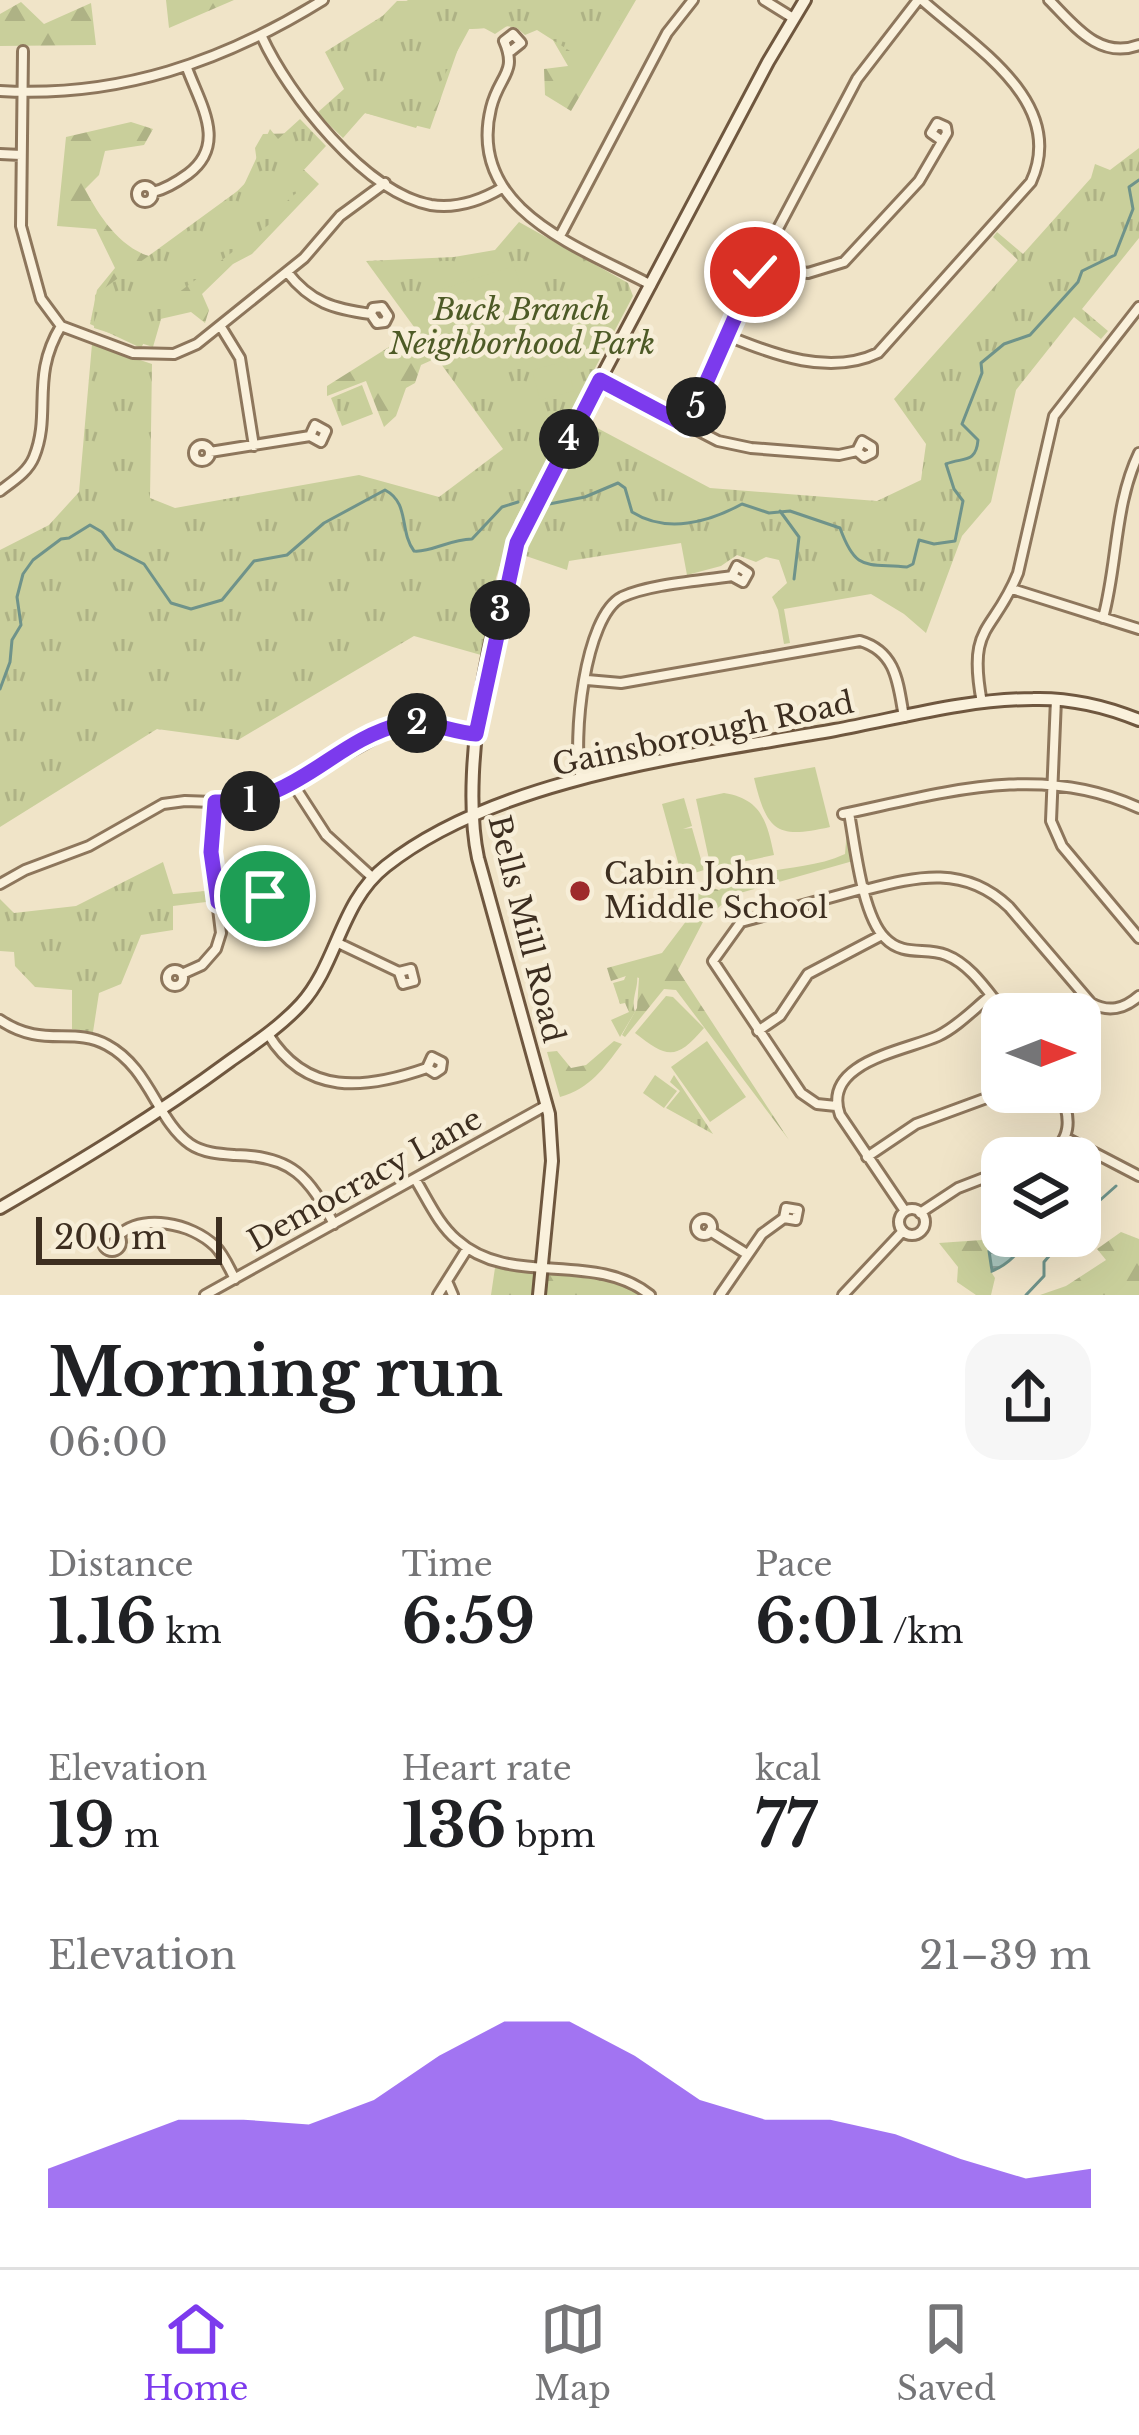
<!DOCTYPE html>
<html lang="en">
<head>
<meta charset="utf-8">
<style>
  :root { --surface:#fff; --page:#f6f6f6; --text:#202124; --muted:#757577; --line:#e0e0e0; --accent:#7c3aed }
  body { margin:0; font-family:"Libre Baskerville",serif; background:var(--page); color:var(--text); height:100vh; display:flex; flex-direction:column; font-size:45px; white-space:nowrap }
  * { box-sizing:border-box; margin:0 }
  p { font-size:39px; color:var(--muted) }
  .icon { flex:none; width:66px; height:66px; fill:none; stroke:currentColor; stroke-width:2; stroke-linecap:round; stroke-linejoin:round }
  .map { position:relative; height:1295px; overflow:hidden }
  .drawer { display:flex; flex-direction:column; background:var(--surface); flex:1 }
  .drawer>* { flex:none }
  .needle { width:78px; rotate:90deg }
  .tools { position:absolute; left:981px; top:993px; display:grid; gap:24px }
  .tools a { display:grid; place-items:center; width:120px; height:120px; border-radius:24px; background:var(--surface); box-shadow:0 12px 48px #0002; font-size:60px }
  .scale { position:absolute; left:36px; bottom:30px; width:186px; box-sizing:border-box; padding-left:12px; border:6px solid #3d2e20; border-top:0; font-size:33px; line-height:42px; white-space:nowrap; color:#3d2e20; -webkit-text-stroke:9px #f7eed8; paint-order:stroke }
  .pin { position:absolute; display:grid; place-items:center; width:102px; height:102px; color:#fff; margin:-51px; border:6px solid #fff; border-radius:50%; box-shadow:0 3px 12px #0007 }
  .km { position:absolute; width:60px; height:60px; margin:-30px; border-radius:50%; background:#222; color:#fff; font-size:33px; line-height:60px; text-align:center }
  .round { display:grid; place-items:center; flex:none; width:126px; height:126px; border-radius:36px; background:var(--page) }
  .headline { display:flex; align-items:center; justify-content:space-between; height:204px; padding:0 48px }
  h1 { font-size:66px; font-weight:800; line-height:90px }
  .metrics { display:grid; grid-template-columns:repeat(3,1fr); gap:18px; height:204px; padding:12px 48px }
  .metrics div { display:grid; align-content:center }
  .metrics b { font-size:60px; font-weight:800 }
  .metrics small { font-size:33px; font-weight:400 }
  .metrics p { font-size:33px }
  .chart { height:336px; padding:24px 48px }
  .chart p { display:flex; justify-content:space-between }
  .chart svg { width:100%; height:216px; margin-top:12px; fill:var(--accent); opacity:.7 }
  .menu { display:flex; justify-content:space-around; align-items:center; height:168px; border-top:3px solid var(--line); background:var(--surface); font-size:33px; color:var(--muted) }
  .menu a { display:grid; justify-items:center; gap:6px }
  .menu .on { color:var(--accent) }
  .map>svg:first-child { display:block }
  .forest { fill:url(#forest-firs) }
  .park { fill:url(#park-tufts) }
  .garden { fill:#c9cf9b }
  .water { fill:url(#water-rules); stroke:#6f938a; stroke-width:3 }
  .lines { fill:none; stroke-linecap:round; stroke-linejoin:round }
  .stream { stroke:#6f938a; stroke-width:3 }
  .street-casing { stroke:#8d765c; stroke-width:14 }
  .secondary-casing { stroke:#6f573f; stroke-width:16 }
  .street { stroke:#faf1dc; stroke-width:8 }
  .secondary { stroke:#faf1dc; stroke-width:10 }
  .route-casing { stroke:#fff; stroke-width:24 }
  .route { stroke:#7c3aed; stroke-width:15 }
  .poi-dot { fill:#9e2a2b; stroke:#f7eed8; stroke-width:4.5 }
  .labels { text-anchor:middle; stroke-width:9; stroke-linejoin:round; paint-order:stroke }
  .park-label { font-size:30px; font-style:italic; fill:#4d5a26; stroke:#f7eed8 }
  .street-label { font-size:30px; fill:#3d2e20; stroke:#f7eed8 }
  .poi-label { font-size:30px; fill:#3d2e20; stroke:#f7eed8; text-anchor:start }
</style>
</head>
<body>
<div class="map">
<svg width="1139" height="1295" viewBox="0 0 1139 1295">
  <defs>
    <pattern id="forest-firs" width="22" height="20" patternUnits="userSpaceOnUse" patternTransform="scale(3)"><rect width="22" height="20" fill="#c9cf9b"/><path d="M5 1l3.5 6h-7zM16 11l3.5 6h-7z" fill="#aeb285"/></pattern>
    <pattern id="park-tufts" width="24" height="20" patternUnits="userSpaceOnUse" patternTransform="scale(3)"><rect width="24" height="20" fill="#c9cf9b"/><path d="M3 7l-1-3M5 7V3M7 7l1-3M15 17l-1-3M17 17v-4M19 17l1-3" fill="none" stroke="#aeb285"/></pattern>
    <pattern id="water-rules" width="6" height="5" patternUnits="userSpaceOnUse" patternTransform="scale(3)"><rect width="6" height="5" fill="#a9c4bc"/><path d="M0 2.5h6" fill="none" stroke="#8ba098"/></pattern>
  </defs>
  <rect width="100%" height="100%" fill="#f0e4c8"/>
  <path class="forest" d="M 166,0 L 234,0 L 169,28 Z
    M 636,0 L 571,111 L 545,95 L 544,69 L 568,66 L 546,28 C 512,22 498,29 465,29 L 430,129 L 365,113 L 341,129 L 335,113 L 368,31 L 397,1 Z
    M 21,2 L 44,24 L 91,3 L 96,45 L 0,46 L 0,14 Z
    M 131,122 L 153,129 L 144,145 L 105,151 L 99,175 L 85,189 C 100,218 122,251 156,258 L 212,217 L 258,170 L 255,148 L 263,134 L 306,133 L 301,167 L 319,184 L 252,254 L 233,264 L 202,294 L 209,310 L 205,323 L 191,312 L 156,320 L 141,348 L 90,324 L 97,290 L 115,268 L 96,229 L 57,226 L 66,137 Z
    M 408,290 L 443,362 L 432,360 L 421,365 L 415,383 L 406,388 L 396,416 L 384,427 L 366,381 L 327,396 L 327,386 L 416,330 Z
    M 847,830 L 853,861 L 733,895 L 704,920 L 678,970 L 789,1140 L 676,990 L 664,989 L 625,1037 L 622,1035 L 637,1008 L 639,978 L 629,975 L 611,981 L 607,968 L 662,953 L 687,920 L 700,884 L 719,890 C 763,863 804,873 845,854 Z
    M 614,1041 L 622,1044 C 603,1069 591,1088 560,1097 L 547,1052 L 557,1051 L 571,1068 L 586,1065 Z
    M 1121,1232 L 1139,1239 L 1139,1295 L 1040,1295 L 1066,1286 L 1106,1260 L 1097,1249 Z
    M 982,1240 L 992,1245 L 990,1270 L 995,1278 L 991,1295 L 976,1295 L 957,1282 L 958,1267 L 939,1243 Z
    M 496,1261 L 608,1276 L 642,1295 L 491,1295 Z"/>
  <path class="park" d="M 408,0 L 631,0 L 598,57 L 581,58 L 537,30 L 525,35 L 517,28 L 507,26 L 495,34 L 473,22 L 416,128 L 365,113 L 343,138 L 317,113 L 344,89 L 325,52 Z
    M 300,119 L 326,146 L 302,172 L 309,182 L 287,201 L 271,223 L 166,302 L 153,347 L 94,328 L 95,295 L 243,187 L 270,129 L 278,139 Z
    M 1139,148 L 1139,238 L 1082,309 L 1108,331 L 1101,339 L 1074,317 L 1016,390 L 991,502 L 962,536 L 926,633 L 904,614 L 871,594 L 784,609 L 790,643 L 784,644 L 778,610 L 772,597 L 787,583 L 779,560 L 766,557 L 756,562 L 737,555 L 721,566 L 687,575 L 681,543 L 569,561 L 567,570 L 523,555 L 540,510 L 586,422 L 710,488 L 877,501 L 921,480 L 926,444 L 894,399 L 1018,260 L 993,237 L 997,232 L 1023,254 L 1091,178 L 1095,164 L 1110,170 Z
    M 519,222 L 628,283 L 633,296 L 515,520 L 496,578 L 481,655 L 414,636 L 238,740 L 157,729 L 0,827 L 0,550 L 49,525 L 79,492 L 92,344 L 152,364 L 150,498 L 175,508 L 359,475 L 439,497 L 503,449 L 366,261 L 454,257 L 495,250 Z
    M 362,385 L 373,414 L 342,426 L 331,398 Z
    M 163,862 L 173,894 L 205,891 L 206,902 L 173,906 L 173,930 L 141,935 L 121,984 L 99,993 L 93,1032 L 72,1029 L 72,990 L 35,987 L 15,966 L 14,952 L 0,951 L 0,899 L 14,913 L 76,906 Z
    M 636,970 C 641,985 630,998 635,1012 L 620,1037 L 611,1020 L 629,1012 L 625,1003 L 620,1004 L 613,983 L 624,980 L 628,971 Z
    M 674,1075 L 713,1134 L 666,1108 L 680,1091 L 670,1082 Z"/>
  <path class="garden" d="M 514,266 L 532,322 L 459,345 L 442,289 Z
    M 566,361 L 574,391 L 540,400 L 532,370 Z
    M 815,767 L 830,827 C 777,839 767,832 754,778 Z
    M 724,793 C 762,799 767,822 774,855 L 714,868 L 710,864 L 696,799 Z
    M 684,798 L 692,826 L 683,829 L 692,828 L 704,870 L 682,877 L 662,804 Z
    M 666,996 L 673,997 L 704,1028 C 676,1061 667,1058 635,1033 Z
    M 707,1041 L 746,1097 L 710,1122 L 671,1067 Z
    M 655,1075 L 677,1091 L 664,1108 L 643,1093 Z"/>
  <path class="water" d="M 1005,1236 L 1025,1236 C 1022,1252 1007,1265 992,1271 L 989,1251 Z"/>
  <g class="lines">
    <path class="stream" d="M 544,505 L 585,497 L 618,483 L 625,488 L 632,512 C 667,534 709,522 742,504 L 769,513 L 790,511 L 840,528 C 856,572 865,563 907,567 L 913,564 L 919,540 L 934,544 L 955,541 L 963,501 L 954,489 L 946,464 C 963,457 976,464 978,440 L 962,424 L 982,373 L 981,363 L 1004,344 L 1030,335 L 1078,282 L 1082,271 L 1115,255 L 1133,209 L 1129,187 L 1139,180
      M 780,511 L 799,537 L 794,579
      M 0,689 L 10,662 L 12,640 L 21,625 L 17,597 L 23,574 L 33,560 L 61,539 L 69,538 L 90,525 L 102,532 L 115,549 L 144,564 L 171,603 L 191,609 L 222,600 L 254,561 L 287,555 L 324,523 L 385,490 C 410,503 399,531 414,551 C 430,553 450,539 472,539 L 502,507 L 518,502
      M 1080,1218 L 1116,1186
      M 1026,1295 L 1044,1276 L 1044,1262 L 1066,1236"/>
    <g class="street-casing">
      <path id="street" d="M 764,0 L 793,18
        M 1049,0 C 1074,25 1099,60 1139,45
        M 262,37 C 288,94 365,193 431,205 C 457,209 480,201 502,188
        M 23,51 L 21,226 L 41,299 L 61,326 L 133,353 L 174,354 L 197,344 L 304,258 L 340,216 L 385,183
        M 511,51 L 521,43 L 513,34 L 504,41 C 518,73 499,75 491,108 C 466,210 580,247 651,285
        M 0,91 C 119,98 223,62 323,0
        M 0,154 L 21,155
        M137 194a8 8 0 1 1 16 0a8 8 0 1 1-16 0Z
        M 153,192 C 166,189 177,182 188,174 C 228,144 200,104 187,68
        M 560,236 L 667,33 L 693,0
        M 763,258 L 787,270 L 808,273 L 844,262 L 919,181 L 947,133 L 946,127 L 937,123 L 931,133 L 941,140
        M 287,272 C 311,303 334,309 371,314 L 373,308 L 382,307 L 388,316 L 385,322 L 377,323 L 371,314
        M 221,327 L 240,358 L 254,446
        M 728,336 C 774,355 830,376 878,353 L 1031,182 C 1068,102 973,46 922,0
        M 600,380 L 718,441 L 751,448 L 839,455 L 857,451 L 864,457 L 872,453 L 872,447 L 862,441 L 857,451
        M 687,426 L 755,272 L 857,79 L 918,0
        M194 453a8 8 0 1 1 16 0a8 8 0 1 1-16 0Z
        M 210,452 L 310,436 L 321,442 L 326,431 L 315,425 L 310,436
        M 0,491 C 13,481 28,472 34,457 C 52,413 30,377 61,326
        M 1012,589 L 1139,629
        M 1103,618 C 1118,563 1114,505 1139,453
        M 587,680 L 621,683 L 860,641 C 897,652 898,684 904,717
        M 1056,699 L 1051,821 L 1062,846 L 1139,938
        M 982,703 C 967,623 993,635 1018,573 L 1054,416 L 1139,307
        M 581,779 C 572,741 584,616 622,597 C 650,584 700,581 732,576 L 737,566 L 748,573 L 743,582 L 732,576
        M 293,784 L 326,835 L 373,878
        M 849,813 C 855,845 862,915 885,938 C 903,957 925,947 946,955 C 972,965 989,994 1006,1014
        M 843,814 C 943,793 1042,762 1139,808
        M 0,884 L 25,870 L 89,846 L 163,804 L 185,801 L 242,803 L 274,794 L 399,725 L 423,723 L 476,734
        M 865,890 C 918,876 965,865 1009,907 L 1091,1003 C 1109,1013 1124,1009 1139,996
        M 218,902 L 263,893 L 267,886 L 274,890 L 269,897 L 263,893
        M 336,942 L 399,972 L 411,969 L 414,981 L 403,984 L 399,972
        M167 978a8 8 0 1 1 16 0a8 8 0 1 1-16 0Z
        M 182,974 L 202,965 L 216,949 L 221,933 L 211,852 L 215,802
        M 0,1020 C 43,1049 72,1026 107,1045 C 150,1068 157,1121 190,1144 C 203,1153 221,1154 235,1155 C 293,1156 308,1177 334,1224
        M 758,1031 L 780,1016 L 808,974 L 882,935
        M 268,1034 C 306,1096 364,1090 427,1068 L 435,1073 L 441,1069 L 442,1062 L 432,1057 L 427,1068
        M 836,1106 L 817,1104 L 801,1093 L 713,961 L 741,922 L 865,888
        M 1066,1138 L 1139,1176
        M 867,1157 L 916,1124 L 1003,1092
        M 1045,1158 C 1072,1141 1072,1119 1060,1092
        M 415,1179 C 428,1200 438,1224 457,1240 C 510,1288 594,1250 650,1295
        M899 1222a13 13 0 1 1 26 0a13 13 0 1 1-26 0Z
        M 905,1211 L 840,1115 C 821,1062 905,1051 938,1036 C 957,1027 974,1009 990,996
        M 920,1213 L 958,1188 L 1002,1171
        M696 1227a8 8 0 1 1 16 0a8 8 0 1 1-16 0Z
        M 710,1231 L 747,1254
        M103 1242a9 9 0 1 1 18 0a9 9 0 1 1-18 0Z
        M 118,1236 C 143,1213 191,1223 215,1246 C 224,1255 229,1268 235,1279
        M 447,1281 L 453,1295
        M 205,1295 L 547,1105
        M 438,1295 L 467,1249
        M 720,1295 L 762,1234 L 784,1218 L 786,1208 L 798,1210 L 796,1220 L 784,1218
        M 843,1295 L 903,1231"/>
    </g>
    <g class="secondary-casing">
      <path id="secondary" d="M 0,1208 C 79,1162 157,1115 230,1061 C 254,1044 281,1026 301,1004 C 338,963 340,902 386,866 C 500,776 695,755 835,730 C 900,718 967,699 1033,699 C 1070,698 1105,706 1139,720
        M 539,1295 L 552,1161 L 549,1114 L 478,858 C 458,765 495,587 536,501 L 768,62 L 805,0"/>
    </g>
    <use href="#street" class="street"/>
    <use href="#secondary" class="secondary"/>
  </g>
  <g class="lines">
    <g class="route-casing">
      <path id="route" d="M 265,896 L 263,892 L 218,902 L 211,852 L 215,802 C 299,804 331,741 402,724 C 427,719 452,733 476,734 L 517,543 L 600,380 L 687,426 L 755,272"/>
    </g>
    <use href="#route" class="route"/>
  </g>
  <circle class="poi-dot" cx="580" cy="891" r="12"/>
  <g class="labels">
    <g class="park-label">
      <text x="522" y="320">Buck Branch<tspan x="522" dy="34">Neighborhood Park</tspan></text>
    </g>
    <g class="street-label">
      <text transform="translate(703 734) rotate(-12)" y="10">Gainsborough Road</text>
      <text transform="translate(526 929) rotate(76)" y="10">Bells Mill Road</text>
      <text transform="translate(365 1180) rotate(-29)" y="10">Democracy Lane</text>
    </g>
    <g class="poi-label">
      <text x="604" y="884">Cabin John<tspan x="604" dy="34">Middle School</tspan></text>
    </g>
  </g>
</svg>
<div class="tools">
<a><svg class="needle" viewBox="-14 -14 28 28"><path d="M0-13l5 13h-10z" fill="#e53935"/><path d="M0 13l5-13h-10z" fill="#757577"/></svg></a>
<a><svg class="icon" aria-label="layers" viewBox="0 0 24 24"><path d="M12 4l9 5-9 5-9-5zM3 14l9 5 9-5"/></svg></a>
</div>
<div class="scale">200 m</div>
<div class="pin" style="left:265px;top:896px;background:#1e9e55"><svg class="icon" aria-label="arrive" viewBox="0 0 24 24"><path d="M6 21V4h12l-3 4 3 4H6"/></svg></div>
<div class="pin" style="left:755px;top:272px;background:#d93025"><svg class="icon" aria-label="check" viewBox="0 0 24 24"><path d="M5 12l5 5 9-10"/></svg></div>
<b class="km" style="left:250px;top:801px">1</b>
<b class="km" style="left:417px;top:723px">2</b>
<b class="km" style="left:500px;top:610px">3</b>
<b class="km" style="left:569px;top:439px">4</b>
<b class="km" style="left:696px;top:407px">5</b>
</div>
<section class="drawer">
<div class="headline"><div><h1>Morning run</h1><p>06:00</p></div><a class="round"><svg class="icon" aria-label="share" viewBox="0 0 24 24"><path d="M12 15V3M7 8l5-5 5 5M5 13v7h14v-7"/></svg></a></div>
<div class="metrics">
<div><p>Distance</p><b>1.16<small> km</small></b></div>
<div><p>Time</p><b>6:59</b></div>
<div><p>Pace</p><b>6:01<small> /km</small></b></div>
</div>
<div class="metrics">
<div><p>Elevation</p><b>19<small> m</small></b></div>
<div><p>Heart rate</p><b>136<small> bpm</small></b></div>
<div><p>kcal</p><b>77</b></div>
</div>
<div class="chart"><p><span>Elevation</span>21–39 m</p>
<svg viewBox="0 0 160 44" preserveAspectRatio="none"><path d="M0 44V36L10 31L20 26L30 26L40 27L50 22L60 13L70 6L80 6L90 13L100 22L110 26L120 26L130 29L140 34L150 38L160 36V44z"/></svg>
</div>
</section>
<nav class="menu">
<a class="on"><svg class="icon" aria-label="home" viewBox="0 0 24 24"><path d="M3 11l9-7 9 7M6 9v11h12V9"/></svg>Home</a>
<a><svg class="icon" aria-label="map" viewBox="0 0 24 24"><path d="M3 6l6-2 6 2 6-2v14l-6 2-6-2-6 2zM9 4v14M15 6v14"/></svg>Map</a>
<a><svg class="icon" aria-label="saved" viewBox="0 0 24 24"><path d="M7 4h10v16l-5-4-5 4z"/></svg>Saved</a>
</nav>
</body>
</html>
